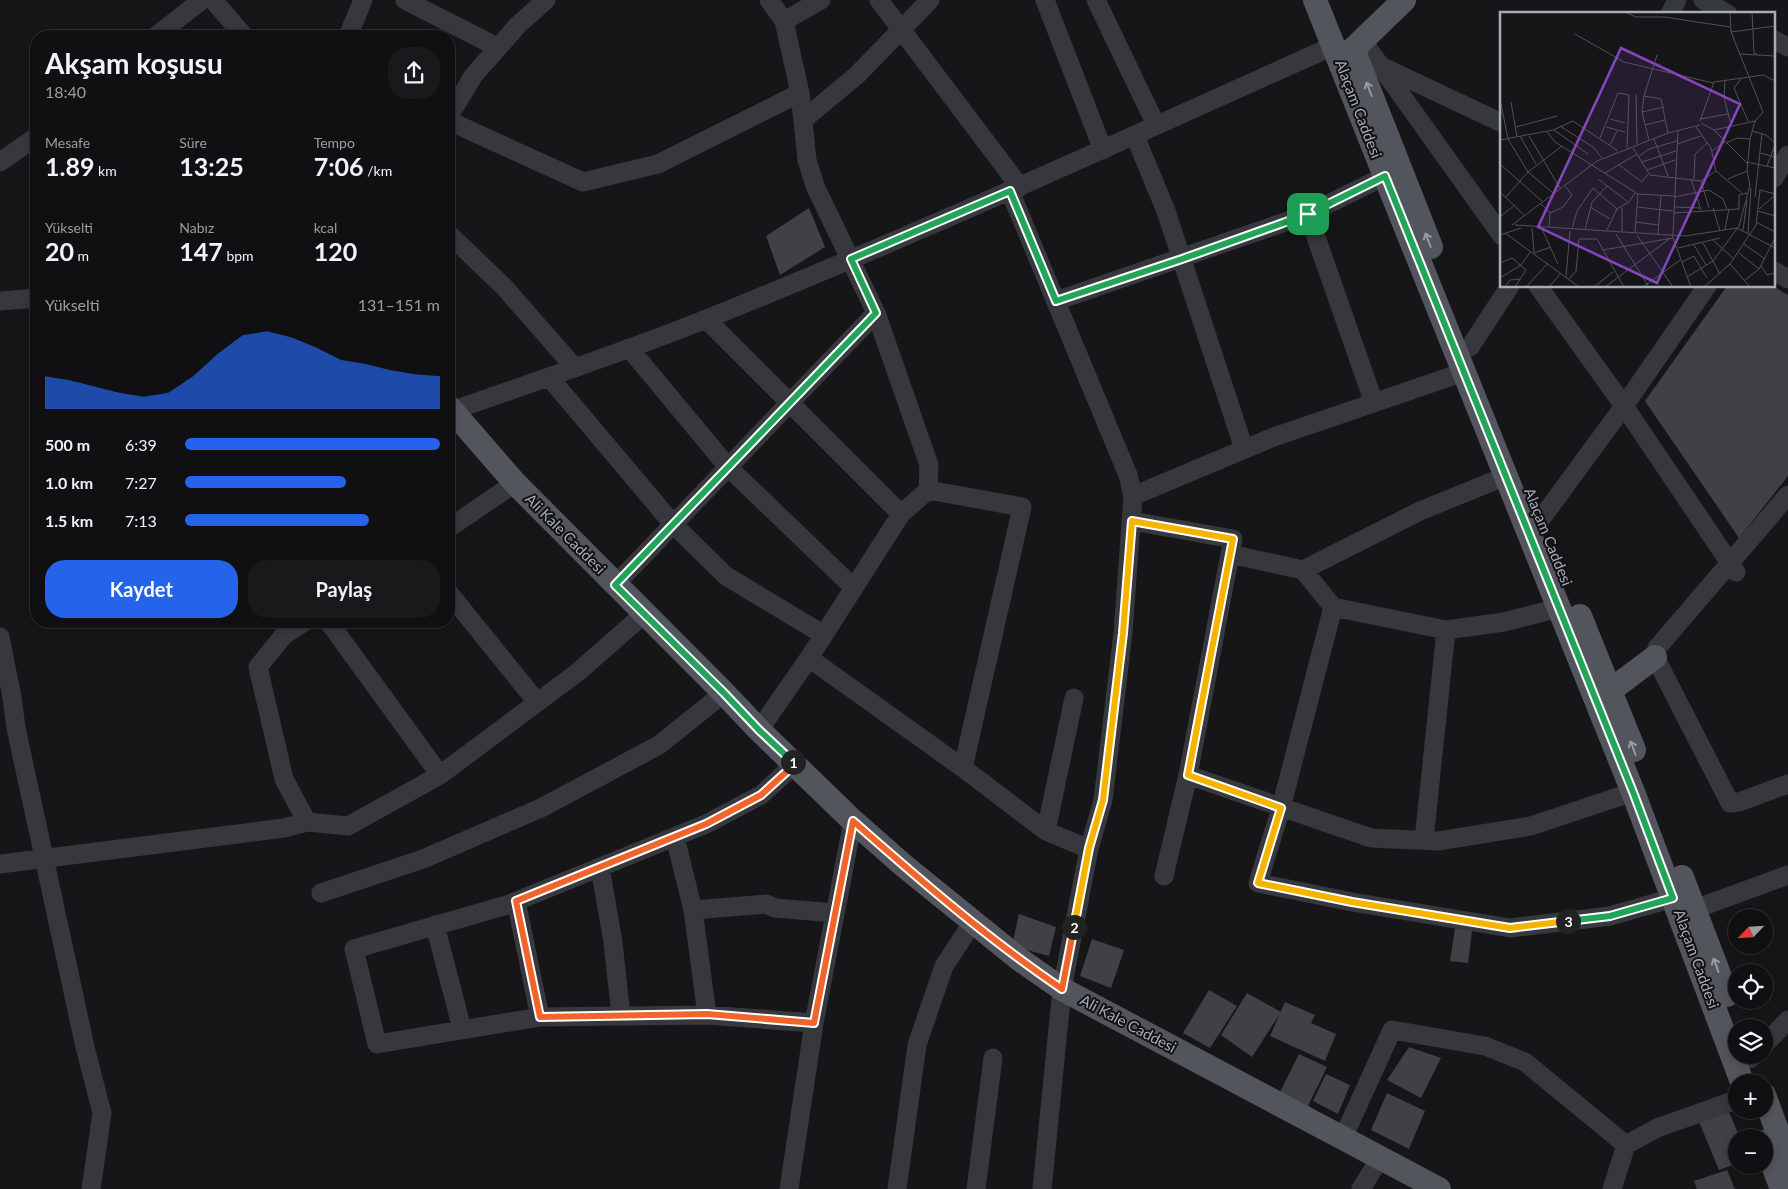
<!DOCTYPE html>
<html lang="tr">
<head>
<meta charset="utf-8">
<style>
  :root { --surface:#101012; --page:#19191b; --text:#f1f3f6; --muted:#9c9d9f; --line:#303032; --accent:#2563eb }
  body { margin:0; font-family:Lato,sans-serif; background:var(--page); color:var(--text); height:100vh; display:flex; flex-direction:column; font-size:19px; white-space:nowrap }
  * { box-sizing:border-box; margin:0 }
  p { font-size:16px; color:var(--muted) }
  .icon { flex:none; width:28px; height:28px; fill:none; stroke:currentColor; stroke-width:2; stroke-linecap:round; stroke-linejoin:round }
  .map { position:relative; flex:1; overflow:hidden }
  .sheet { position:absolute; left:30px; top:30px; width:425px; height:598px; display:flex; flex-direction:column; background:var(--surface); border-radius:20px; box-shadow:0 2px 8px #0003,0 0 0 1px var(--line) }
  .sheet>* { flex:none }
  .needle { width:32px; rotate:245deg }
  .fabs { position:absolute; left:1728px; top:909px; display:grid; gap:10px }
  .fabs a { display:grid; place-items:center; width:45px; height:45px; border-radius:50%; background:var(--surface); box-shadow:0 2px 8px #0003,0 0 0 1px var(--line); font-size:25px }
  .pin { position:absolute; display:grid; place-items:center; width:42px; height:42px; color:#fff; margin:-21px; border-radius:10px; box-shadow:0 2px 8px #0006 }
  .km { position:absolute; width:25px; height:25px; margin:-12px; border-radius:50%; background:#222; color:#fff; font-size:14px; line-height:25px; text-align:center }
  .round { display:grid; place-items:center; flex:none; width:52px; height:52px; border-radius:20px; background:var(--page) }
  .head { display:flex; align-items:center; justify-content:space-between; height:85px; padding:0 15px }
  h1 { font-size:28px; font-weight:700; line-height:38px }
  .stats { display:grid; grid-template-columns:repeat(3,1fr); gap:8px; height:85px; padding:5px 15px }
  .stats div { display:grid; align-content:center }
  .stats b { font-size:25px; font-weight:700 }
  .stats small { font-size:14px; font-weight:400 }
  .stats p { font-size:14px }
  .chart { height:140px; padding:10px 15px }
  .chart p { display:flex; justify-content:space-between }
  .chart svg { width:100%; height:90px; margin-top:5px; fill:var(--accent); opacity:.7 }
  .primary-button { display:flex; gap:10px; margin-top:auto; padding:10px 15px }
  .primary-button a { flex:1; height:58px; border-radius:20px; background:var(--accent); color:#fff; font-size:20px; font-weight:700; line-height:58px; text-align:center }
  .primary-button a+a { background:var(--page); color:var(--text) }
  ul { padding:0 15px; list-style:none; font-size:16px }
  li { display:grid; grid-template-columns:80px 60px 1fr; align-items:center; height:38px }
  li i { height:12px; border-radius:6px; background:var(--accent) }
  .map>svg:first-child { display:block }
  .building { fill:#404145 }
  .lines { fill:none; stroke-linecap:round; stroke-linejoin:round }
  .minor { stroke:#37383d; stroke-width:19 }
  .major { stroke:#53555c; stroke-width:24 }
  .oneway { stroke:#979ba6 }
  .split-1-casing { stroke:#fff; stroke-width:10 }
  .split-2-casing { stroke:#fff; stroke-width:10 }
  .split-3-casing { stroke:#fff; stroke-width:10 }
  .split-4-casing { stroke:#fff; stroke-width:10 }
  .split-1 { stroke:#22a559; stroke-width:6 }
  .split-2 { stroke:#f0652b; stroke-width:6 }
  .split-3 { stroke:#f5b400; stroke-width:6 }
  .split-4 { stroke:#22a559; stroke-width:6 }
  .labels { text-anchor:middle; stroke-width:4; stroke-linejoin:round; paint-order:stroke }
  .street-label { font-size:15px; fill:#a8adb8; stroke:#111113 }
  .inset-road { fill:none; stroke:#505258; stroke-width:1 }
  .view { fill:#8446be; fill-opacity:0.15; stroke:#8446be; stroke-width:2.5 }
  .inset-edge { fill:none; stroke:#a8adb8; stroke-width:2.5 }
</style>
</head>
<body>
<div class="map">
<svg width="1788" height="1189" viewBox="0 0 1788 1189">
  <rect width="100%" height="100%" fill="#161618"/>
  <path class="building" d="M 809,208 L 825,247 L 780,275 L 766,236 Z
    M 1727,286 L 1773,286 L 1788,295 L 1788,476 L 1739,538 L 1645,401 Z
    M 1019,914 L 1056,927 L 1049,956 L 1012,946 Z
    M 1455,928 L 1472,931 L 1468,963 L 1450,961 Z
    M 1092,939 L 1124,950 L 1111,988 L 1080,976 Z
    M 1209,990 L 1237,1006 L 1210,1048 L 1183,1033 Z
    M 1247,993 L 1281,1012 L 1252,1057 L 1221,1035 Z
    M 1285,1002 L 1315,1015 L 1311,1023 L 1336,1034 L 1325,1061 L 1270,1036 Z
    M 1409,1047 L 1441,1058 L 1421,1098 L 1387,1080 Z
    M 1299,1054 L 1327,1067 L 1308,1106 L 1280,1092 Z
    M 1326,1074 L 1350,1085 L 1338,1114 L 1313,1101 Z
    M 1387,1093 L 1425,1111 L 1409,1149 L 1371,1130 Z
    M 1727,1107 L 1740,1138 L 1736,1138 L 1736,1164 L 1719,1170 L 1697,1117 Z
    M 1727,1170 L 1735,1189 L 1697,1189 L 1694,1181 Z"/>
  <g class="lines">
    <path class="minor" d="M 213,0 L 244,36
      M 405,0 L 497,47
      M 879,0 L 1020,187
      M 1045,0 L 1103,150
      M 1096,0 L 1156,125
      M 1703,0 L 1728,14
      M 1670,14 L 1677,0
      M 784,21 L 821,0
      M 156,36 L 202,0
      M 348,36 L 363,0
      M 1362,40 L 1502,236
      M 1774,40 L 1788,47
      M 1383,67 L 1502,123
      M 449,116 L 473,76 L 518,25 L 546,0
      M 803,120 L 857,75 L 930,0
      M 449,121 L 583,182 L 658,164 L 800,93
      M 1135,136 L 1166,211 L 1244,449
      M 0,162 L 36,137
      M 1774,178 L 1788,155
      M 1010,191 L 1128,475 L 1133,496 L 1123,633 L 1103,800 L 1089,849 L 1062,989 L 1042,1189
      M 1308,214 L 1374,403
      M 449,234 L 505,288 L 575,368
      M 1774,271 L 1788,279
      M 1538,286 L 1624,406 L 1736,572
      M 0,301 L 36,298
      M 1056,301 L 1308,214 L 1385,176
      M 706,319 L 901,514
      M 1470,347 L 1510,286
      M 629,348 L 728,467 L 854,588
      M 549,377 L 673,524 L 726,576 L 824,635
      M 451,411 C 537,381 624,352 709,318 C 920,233 1126,139 1333,46
      M 928,490 L 1022,507 L 963,768
      M 1788,495 L 1657,648 L 1655,657 L 1730,803 L 1739,802 L 1788,784
      M 1133,496 L 1271,438 L 1464,372
      M 1541,519 L 1624,406 L 1707,286
      M 1132,521 L 1233,539 L 1230,554 L 1303,570 L 1333,607 L 1446,630 L 1504,622 L 1559,608
      M 449,528 L 515,483
      M 1303,570 L 1420,511 L 1506,476
      M 615,585 L 876,313
      M 449,593 L 537,702
      M 1333,607 L 1281,808 L 1258,883 L 1352,902 L 1510,928 L 1610,916 L 1673,898
      M 306,621 L 284,635 L 258,667 L 284,779 L 307,822 L 348,826 L 440,775 L 578,672 L 644,614
      M 328,621 L 440,775
      M 0,637 L 12,697 L 16,728 L 85,1047 L 102,1113 L 91,1189
      M 809,658 L 963,768 L 1046,831 L 1089,849
      M 759,730 L 809,658 L 901,514 L 928,490 L 929,465 L 876,313 L 815,186 L 807,160 L 800,93 L 784,21 L 769,0
      M 795,764 L 761,795 L 706,824 L 507,905 L 354,949 L 377,1044 L 540,1017 L 707,1015 L 814,1023
      M 1188,775 L 1371,838 L 1438,841 L 1531,826 L 1633,792
      M 1046,831 L 1074,698
      M 675,837 L 693,910 L 707,1015
      M 1424,840 L 1446,630
      M 0,864 L 284,828 L 307,822
      M 600,867 L 613,942 L 621,1016
      M 1164,876 L 1188,775 L 1230,554
      M 321,893 L 423,859 L 541,808 L 659,745 L 724,693
      M 516,901 L 540,1017
      M 1695,909 L 1788,875
      M 693,910 L 766,904 L 775,908 L 835,913
      M 435,925 L 462,1029
      M 1764,1045 L 1788,1020
      M 1750,1059 L 1754,1055
      M 1343,1138 L 1392,1030 L 1485,1046 L 1525,1062 L 1626,1145
      M 789,1189 L 814,1023 L 853,821
      M 897,1189 L 917,1045 L 944,966 L 973,922
      M 976,1189 L 993,1058
      M 1361,1189 L 1380,1158
      M 1612,1189 L 1626,1145 L 1657,1128 L 1736,1100"/>
    <path class="major" d="M 1315,0 L 1385,176 L 1633,792 L 1742,1082
      M 1353,49 L 1431,247
      M 1343,59 L 1404,0
      M 449,407 L 515,483 L 724,693 L 759,730 L 853,821 L 903,865 L 1019,959 L 1062,989 L 1439,1189
      M 1580,616 L 1634,750
      M 1597,697 L 1611,690 L 1655,657
      M 1682,877 L 1727,995
      M 1764,1095 L 1788,1160
      M 1764,1142 L 1782,1189"/>
  </g>
  <defs><path id="oneway-shaft" d="M-6 0H5M1.5-3L5.5 0L1.5 3" fill="none" stroke-width="1.6" stroke-linecap="round" stroke-linejoin="round" transform="scale(1.25)"/></defs>
  <g class="oneway">
    <use href="#oneway-shaft" transform="translate(1369 89) rotate(-111)"/>
    <use href="#oneway-shaft" transform="translate(1428 240) rotate(-111)"/>
    <use href="#oneway-shaft" transform="translate(1633 748) rotate(-111)"/>
    <use href="#oneway-shaft" transform="translate(1716 965) rotate(-110)"/>
  </g>
  <g class="lines">
    <g class="split-1-casing">
      <path id="split-1" d="M 793,762 L 759,730 L 724,693 L 615,585 L 876,313 L 851,259 L 1010,191 L 1056,301 L 1182,259 L 1308,214"/>
    </g>
    <g class="split-2-casing">
      <path id="split-2" d="M 793,762 L 795,764 L 761,795 L 706,824 L 516,901 L 540,1017 L 707,1014 L 814,1023 L 853,821 C 920,880 988,939 1062,989 L 1074,927"/>
    </g>
    <g class="split-3-casing">
      <path id="split-3" d="M 1074,927 L 1089,848 L 1103,800 L 1123,633 L 1132,521 L 1233,539 L 1188,775 L 1281,808 L 1258,883 L 1352,902 L 1510,928 L 1568,921"/>
    </g>
    <g class="split-4-casing">
      <path id="split-4" d="M 1308,214 L 1385,176 L 1633,792 L 1673,898 L 1610,916 L 1568,921"/>
    </g>
    <use href="#split-1" class="split-1"/>
    <use href="#split-2" class="split-2"/>
    <use href="#split-3" class="split-3"/>
    <use href="#split-4" class="split-4"/>
  </g>
  <g class="labels">
    <g class="street-label">
      <text transform="translate(1358 109) rotate(69)" y="5">Alaçam Caddesi</text>
      <text transform="translate(565 534) rotate(45)" y="5">Ali Kale Caddesi</text>
      <text transform="translate(1548 537) rotate(68)" y="5">Alaçam Caddesi</text>
      <text transform="translate(1696 959) rotate(70)" y="5">Alaçam Caddesi</text>
      <text transform="translate(1128 1024) rotate(28)" y="5">Ali Kale Caddesi</text>
    </g>
  </g>
  <g transform="translate(1500 12)">
    <rect width="275" height="275" fill="#161618"/>
    <path class="inset-road" d="M 125,0 L 136,5 L 164,5 L 230,15M 252,0 L 254,41 L 257,42M 231,20 L 275,14M 75,22 L 124,50 L 213,71M 241,42 L 275,44M 241,67 L 234,76 L 248,109M 225,68 L 224,85 L 231,113M 136,82 L 137,132M 144,84 L 157,43M 0,87 L 8,127 L 28,160 L 53,181M 11,90 L 17,125M 142,100 L 164,95M 110,107 L 125,111M 200,107 L 228,102M 200,109 L 214,70 L 263,63 L 275,69M 201,111 L 214,118 L 247,151M 145,113 L 165,108M 60,114 L 93,135 L 102,146M 16,115 L 57,104M 106,115 L 125,120M 196,115 L 211,136 L 216,159M 54,118 L 88,142M 214,118 L 255,109M 252,119 L 266,123 L 275,131M 47,120 L 55,130 L 138,182 L 174,184M 20,124 L 36,152M 29,124 L 60,176M 100,126 L 118,81 L 129,83 L 127,136M 154,127 L 168,164M 0,128 L 53,118 L 73,109 L 118,139M 149,128 L 142,100 L 144,84 L 161,87 L 168,121M 226,131 L 237,126 L 250,127M 177,132 L 201,124M 110,133 L 117,119M 133,136 L 150,163 L 201,169 L 216,159M 212,139 L 225,130M 260,141 L 275,145M 138,145 L 149,137 L 177,129M 142,150 L 176,139M 247,150 L 275,156M 0,152 L 42,189M 118,152 L 142,170 L 148,162M 267,154 L 275,133M 147,158 L 175,148M 216,159 L 242,181M 105,161 L 137,142M 98,167 L 127,189M 191,167 L 201,198M 194,167 L 195,142 L 207,131M 228,167 L 247,159M 201,169 L 209,196M 260,178 L 275,182M 0,180 L 24,203M 6,185 L 28,160 L 62,134M 174,185 L 209,178 L 223,187 L 227,197M 255,185 L 262,121M 41,192 L 50,201 L 49,215M 90,195 L 110,207M 137,195 L 173,199M 174,195 L 201,196M 122,196 L 122,219M 213,196 L 220,219M 259,197 L 275,183M 258,199 L 275,204M 50,201 L 63,195 L 72,183 L 65,174M 174,201 L 239,197 L 239,183 L 247,181M 1,204 L 15,193M 136,210 L 158,213M 256,210 L 275,220M 12,213 L 97,149 L 168,121 L 200,113M 15,213 L 185,224 L 237,216 L 275,236M 32,216 L 34,241 L 51,235M 42,217 L 58,252M 72,217 L 77,199 L 93,176 L 117,197M 225,217 L 229,197M 85,218 L 92,190 L 107,174M 107,218 L 117,197 L 129,190 L 135,181M 243,218 L 247,188M 135,220 L 138,182M 5,221 L 79,275M 248,221 L 251,176M 116,222 L 149,275M 158,222 L 161,183M 0,223 L 21,216M 137,223 L 173,275M 172,223 L 191,275M 173,223 L 178,119M 213,228 L 234,247M 203,231 L 220,262M 244,232 L 265,247M 194,233 L 206,253M 178,236 L 220,226M 103,238 L 173,226M 239,241 L 259,257M 182,250 L 194,244 L 207,266M 0,251 L 12,246 L 26,258 L 15,275M 230,252 L 250,275M 261,254 L 267,263 L 275,261M 66,265 L 70,219M 187,265 L 213,249 L 239,214 L 250,173 L 247,159 L 250,127 L 255,109 L 263,100 L 231,20 L 230,0M 0,266 L 21,253 L 31,239M 69,267 L 76,259 L 79,227 L 97,227 L 124,275M 245,268 L 259,257 L 275,226M 5,275 L 10,268 L 20,267M 26,275 L 48,251M 49,275 L 61,261M 94,275 L 113,260M 105,275 L 169,227M 143,275 L 180,248M 204,275 L 230,252 L 256,213 L 260,178"/>
    <path class="view" d="M 121,36 L 240,92 L 157,271 L 38,215 Z"/>
    <rect width="275" height="275" class="inset-edge"/>
  </g>
</svg>
<div class="fabs">
<a><svg class="needle" viewBox="-14 -14 28 28"><path d="M0-13l5 13h-10z" fill="#e53935"/><path d="M0 13l5-13h-10z" fill="#9c9d9f"/></svg></a>
<a><svg class="icon" aria-label="locate" viewBox="0 0 24 24"><circle cx="12" cy="12" r="6"/><path d="M12 2v4M12 18v4M2 12h4M18 12h4"/></svg></a>
<a><svg class="icon" aria-label="layers" viewBox="0 0 24 24"><path d="M12 4l9 5-9 5-9-5zM3 14l9 5 9-5"/></svg></a>
<a>+</a>
<a>−</a>
</div>
<div class="pin" style="left:1308px;top:214px;background:#1e9e55"><svg class="icon" aria-label="arrive" viewBox="0 0 24 24"><path d="M6 21V4h12l-3 4 3 4H6"/></svg></div>
<b class="km" style="left:793px;top:762px">1</b>
<b class="km" style="left:1074px;top:927px">2</b>
<b class="km" style="left:1568px;top:921px">3</b>
<section class="sheet">
<div class="head"><div><h1>Akşam koşusu</h1><p>18:40</p></div><a class="round"><svg class="icon" aria-label="share" viewBox="0 0 24 24"><path d="M12 15V3M7 8l5-5 5 5M5 13v7h14v-7"/></svg></a></div>
<div class="stats">
<div><p>Mesafe</p><b>1.89<small> km</small></b></div>
<div><p>Süre</p><b>13:25</b></div>
<div><p>Tempo</p><b>7:06<small> /km</small></b></div>
</div>
<div class="stats">
<div><p>Yükselti</p><b>20<small> m</small></b></div>
<div><p>Nabız</p><b>147<small> bpm</small></b></div>
<div><p>kcal</p><b>120</b></div>
</div>
<div class="chart"><p><span>Yükselti</span>131–151 m</p>
<svg viewBox="0 0 160 44" preserveAspectRatio="none"><path d="M0 44V28L10 30L20 33L30 36L40 38L50 36L60 28L70 17L80 8L90 6L100 9L110 14L120 20L130 22L140 25L150 27L160 28V44z"/></svg>
</div>
<ul>
<li><b>500 m</b>6:39<i style="width:100%"></i></li>
<li><b>1.0 km</b>7:27<i style="width:63%"></i></li>
<li><b>1.5 km</b>7:13<i style="width:72%"></i></li>
</ul>
<div class="primary-button"><a>Kaydet</a><a>Paylaş</a></div>
</section>
</div>
</body>
</html>
